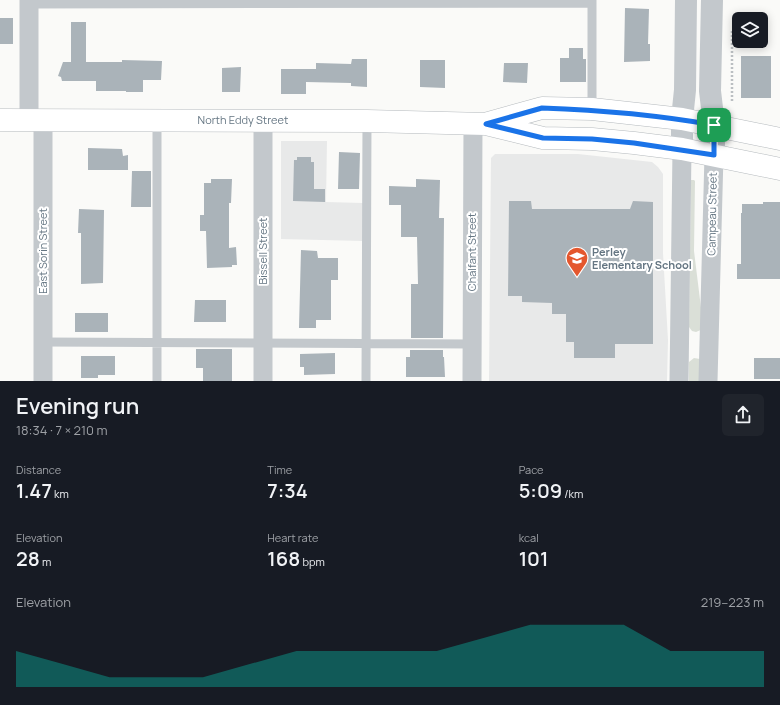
<!DOCTYPE html>
<html lang="en">
<head>
<meta charset="utf-8">
<style>
  :root { --surface:#171b24; --page:#20242c; --text:#f1f3f6; --muted:#9ea1a6; --accent:#0f766e }
  body { margin:0; font-family:Manrope,sans-serif; background:var(--page); color:var(--text); height:100vh; display:flex; flex-direction:column; font-size:15px; white-space:nowrap }
  * { box-sizing:border-box; margin:0 }
  p { font-size:13px; color:var(--muted) }
  .icon { flex:none; width:22px; height:22px; fill:none; stroke:currentColor; stroke-width:2; stroke-linecap:round; stroke-linejoin:round }
  .map { position:relative; height:381px; overflow:hidden }
  .drawer { display:flex; flex-direction:column; background:var(--surface); flex:1 }
  .drawer>* { flex:none }
  .buttons { position:absolute; left:732px; top:12px; display:grid; gap:8px }
  .buttons a { display:grid; place-items:center; width:36px; height:36px; border-radius:6px; background:var(--surface); box-shadow:0 2px 10px #0003; font-size:20px }
  .pin { position:absolute; display:grid; place-items:center; width:34px; height:34px; color:#fff; margin:-17px; border-radius:8px; box-shadow:0 2px 6px #0006 }
  .round { display:grid; place-items:center; flex:none; width:42px; height:42px; border-radius:6px; background:var(--page) }
  .overview { display:flex; align-items:center; justify-content:space-between; height:68px; padding:0 16px }
  h1 { font-size:22px; font-weight:600; line-height:30px }
  .figures { display:grid; grid-template-columns:repeat(3,1fr); gap:6px; height:68px; padding:4px 16px }
  .figures div { display:grid; align-content:center }
  .figures b { font-size:20px; font-weight:600 }
  .figures small { font-size:11px; font-weight:400 }
  .figures p { font-size:11px }
  .chart { height:112px; padding:8px 16px }
  .chart p { display:flex; justify-content:space-between }
  .chart svg { width:100%; height:72px; margin-top:4px; fill:var(--accent); opacity:.7 }
  .map>svg:first-child { display:block }
  .built { fill:#e8e9e9 }
  .green { fill:#dadfd7 }
  .building { fill:#aab3b9 }
  .lines { fill:none; stroke-linecap:round; stroke-linejoin:round }
  .primary-casing { stroke:#b5babe; stroke-width:23 }
  .path { stroke:#bbbfc2; stroke-width:2.5; stroke-dasharray:2 2; stroke-linecap:butt }
  .service { stroke:#c3c8cc; stroke-width:9 }
  .minor { stroke:#c3c8cc; stroke-width:19 }
  .tertiary { stroke:#c3c8cc; stroke-width:22 }
  .primary { stroke:#fff; stroke-width:22 }
  .route-casing { stroke:#fff; stroke-width:8 }
  .route { stroke:#1a73e8; stroke-width:5 }
  .labels { text-anchor:middle; stroke-width:4; stroke-linejoin:round; paint-order:stroke }
  .street-label { font-size:11px; fill:#657683; stroke:#fff }
  .poi-label { font-size:11px; font-weight:bold; fill:#657683; stroke:#fff; text-anchor:start }
</style>
</head>
<body>
<div class="map">
<svg width="780" height="381" viewBox="0 0 780 381">
  <rect width="100%" height="100%" fill="#fafaf8"/>
  <path class="built" d="M 281,141 L 327,141 L 326,202 L 363,203 L 363,241 L 281,239 Z
    M 495,154 L 578,154 L 652,162 L 658,167 L 663,174 L 663,253 L 668,340 L 667,381 L 489,381 L 491,158 Z"/>
  <path class="green" d="M 691,180 L 694,180 L 695,181 L 694,251 L 703,324 L 703,329 L 696,332 L 692,331 L 689,327 Z
    M 694,358 L 700,359 L 703,381 L 689,381 L 689,362 Z"/>
  <path class="building" d="M 625,8 L 649,9 L 648,44 L 650,44 L 650,61 L 624,62 Z
    M 0,18 L 13,18 L 13,44 L 0,44 Z
    M 71,22 L 86,22 L 86,62 L 122,62 L 122,60 L 162,61 L 161,80 L 143,80 L 143,92 L 126,92 L 126,91 L 96,91 L 96,81 L 62,81 L 61,77 L 58,76 L 63,62 L 71,62 Z
    M 569,48 L 583,48 L 583,59 L 586,59 L 586,82 L 560,82 L 560,58 L 569,58 Z
    M 741,56 L 771,56 L 771,98 L 741,98 Z
    M 352,59 L 367,59 L 367,87 L 351,86 L 351,83 L 306,82 L 306,94 L 281,94 L 281,69 L 316,69 L 316,63 L 351,64 Z
    M 420,60 L 445,60 L 445,88 L 420,87 Z
    M 504,63 L 528,63 L 527,83 L 503,82 Z
    M 241,67 L 240,92 L 222,92 L 222,68 Z
    M 88,148 L 122,149 L 123,156 L 128,155 L 128,170 L 88,170 Z
    M 339,152 L 360,153 L 359,189 L 338,189 Z
    M 297,157 L 311,157 L 311,162 L 314,162 L 314,189 L 325,189 L 325,202 L 293,201 L 294,160 L 297,160 Z
    M 132,171 L 151,171 L 151,207 L 131,207 Z
    M 211,179 L 232,179 L 231,203 L 229,203 L 229,248 L 236,247 L 237,265 L 232,265 L 232,267 L 207,268 L 206,231 L 200,231 L 200,215 L 204,215 L 204,183 L 211,183 Z
    M 416,179 L 440,180 L 439,218 L 444,218 L 443,338 L 411,338 L 411,284 L 418,284 L 417,237 L 401,237 L 401,205 L 389,205 L 389,186 L 416,187 Z
    M 509,201 L 531,201 L 532,209 L 630,209 L 633,201 L 653,202 L 653,344 L 615,344 L 615,358 L 574,358 L 574,342 L 566,342 L 566,314 L 552,314 L 552,303 L 522,302 L 522,296 L 508,296 Z
    M 763,202 L 780,202 L 780,279 L 737,279 L 737,264 L 741,264 L 741,213 L 742,213 L 742,204 L 763,204 Z
    M 79,209 L 104,210 L 103,283 L 81,284 L 81,233 L 78,233 Z
    M 301,250 L 317,251 L 318,258 L 338,258 L 338,280 L 331,280 L 331,320 L 316,320 L 316,328 L 299,328 Z
    M 195,300 L 226,300 L 226,322 L 194,322 Z
    M 75,313 L 108,313 L 108,332 L 75,332 Z
    M 196,349 L 232,349 L 232,381 L 203,381 L 203,368 L 196,368 Z
    M 410,350 L 443,350 L 443,357 L 444,357 L 445,377 L 406,377 L 406,357 L 410,357 Z
    M 335,353 L 335,374 L 304,375 L 304,367 L 300,367 L 300,354 Z
    M 81,356 L 115,356 L 115,375 L 98,375 L 98,378 L 81,378 Z
    M 754,358 L 780,358 L 780,379 L 754,379 Z"/>
  <g class="lines">
    <g class="primary-casing">
      <path id="primary" d="M 0,120 L 367,121 L 486,124 L 543,138 L 592,139 L 634,143 L 682,149 L 780,169
        M 488,123 L 542,108 L 592,109 L 682,119 L 780,139"/>
    </g>
    <path class="path" d="M 732,101 L 732,30"/>
    <path class="service" d="M 592,0 L 592,109
      M 29,4 L 592,3
      M 43,342 L 472,344
      M 157,381 L 157,121
      M 366,381 L 367,121"/>
    <path class="minor" d="M 29,0 L 29,120
      M 43,381 L 43,120
      M 263,381 L 263,120
      M 472,381 L 473,123
      M 679,381 L 682,149
      M 708,381 L 714,155"/>
    <path class="tertiary" d="M 712,0 L 710,91 L 714,125 L 714,155
      M 682,149 L 682,119 L 685,90 L 686,0"/>
    <use href="#primary" class="primary"/>
  </g>
  <g class="lines">
    <g class="route-casing">
      <path id="route" d="M 542,108 C 600,110 657,115 714,125 L 714,155 L 634,143 L 592,139 L 543,138 L 486,124 Z"/>
    </g>
    <use href="#route" class="route"/>
  </g>
  <defs>
    <g id="school-pin" transform="scale(1.15)"><path d="M0 17L-7.5 6A9.5 9.5 0 1 1 7.5 6Z" fill="#e4572e" stroke="#fff"/><path d="M0-5L7-2L0 1L-7-2ZM-4 1L0 2.5L4 1V4Q0 6-4 4Z" fill="#fff"/></g>
  </defs>
  <g fill-rule="evenodd">
    <use href="#school-pin" x="577" y="258"/>
  </g>
  <g class="labels">
    <g class="street-label">
      <text x="243" y="124">North Eddy Street</text>
      <text transform="translate(712 214) rotate(-89)" y="4">Campeau Street</text>
      <text transform="translate(43 251) rotate(-90)" y="4">East Sorin Street</text>
      <text transform="translate(263 251) rotate(-90)" y="4">Bissell Street</text>
      <text transform="translate(472 252) rotate(-90)" y="4">Chalfant Street</text>
    </g>
    <g class="poi-label">
      <text x="592" y="256">Perley<tspan x="592" dy="13">Elementary School</tspan></text>
    </g>
  </g>
</svg>
<div class="buttons">
<a><svg class="icon" aria-label="layers" viewBox="0 0 24 24"><path d="M12 4l9 5-9 5-9-5zM3 14l9 5 9-5"/></svg></a>
</div>
<div class="pin" style="left:714px;top:125px;background:#1e9e55"><svg class="icon" aria-label="arrive" viewBox="0 0 24 24"><path d="M6 21V4h12l-3 4 3 4H6"/></svg></div>
</div>
<section class="drawer">
<div class="overview"><div><h1>Evening run</h1><p>18:34 · 7 × 210 m</p></div><a class="round"><svg class="icon" aria-label="share" viewBox="0 0 24 24"><path d="M12 15V3M7 8l5-5 5 5M5 13v7h14v-7"/></svg></a></div>
<div class="figures">
<div><p>Distance</p><b>1.47<small> km</small></b></div>
<div><p>Time</p><b>7:34</b></div>
<div><p>Pace</p><b>5:09<small> /km</small></b></div>
</div>
<div class="figures">
<div><p>Elevation</p><b>28<small> m</small></b></div>
<div><p>Heart rate</p><b>168<small> bpm</small></b></div>
<div><p>kcal</p><b>101</b></div>
</div>
<div class="chart"><p><span>Elevation</span>219–223 m</p>
<svg viewBox="0 0 160 44" preserveAspectRatio="none"><path d="M0 44V22L10 30L20 38L30 38L40 38L50 30L60 22L70 22L80 22L90 22L100 14L110 6L120 6L130 6L140 22L150 22L160 22V44z"/></svg>
</div>
</section>
</body>
</html>
